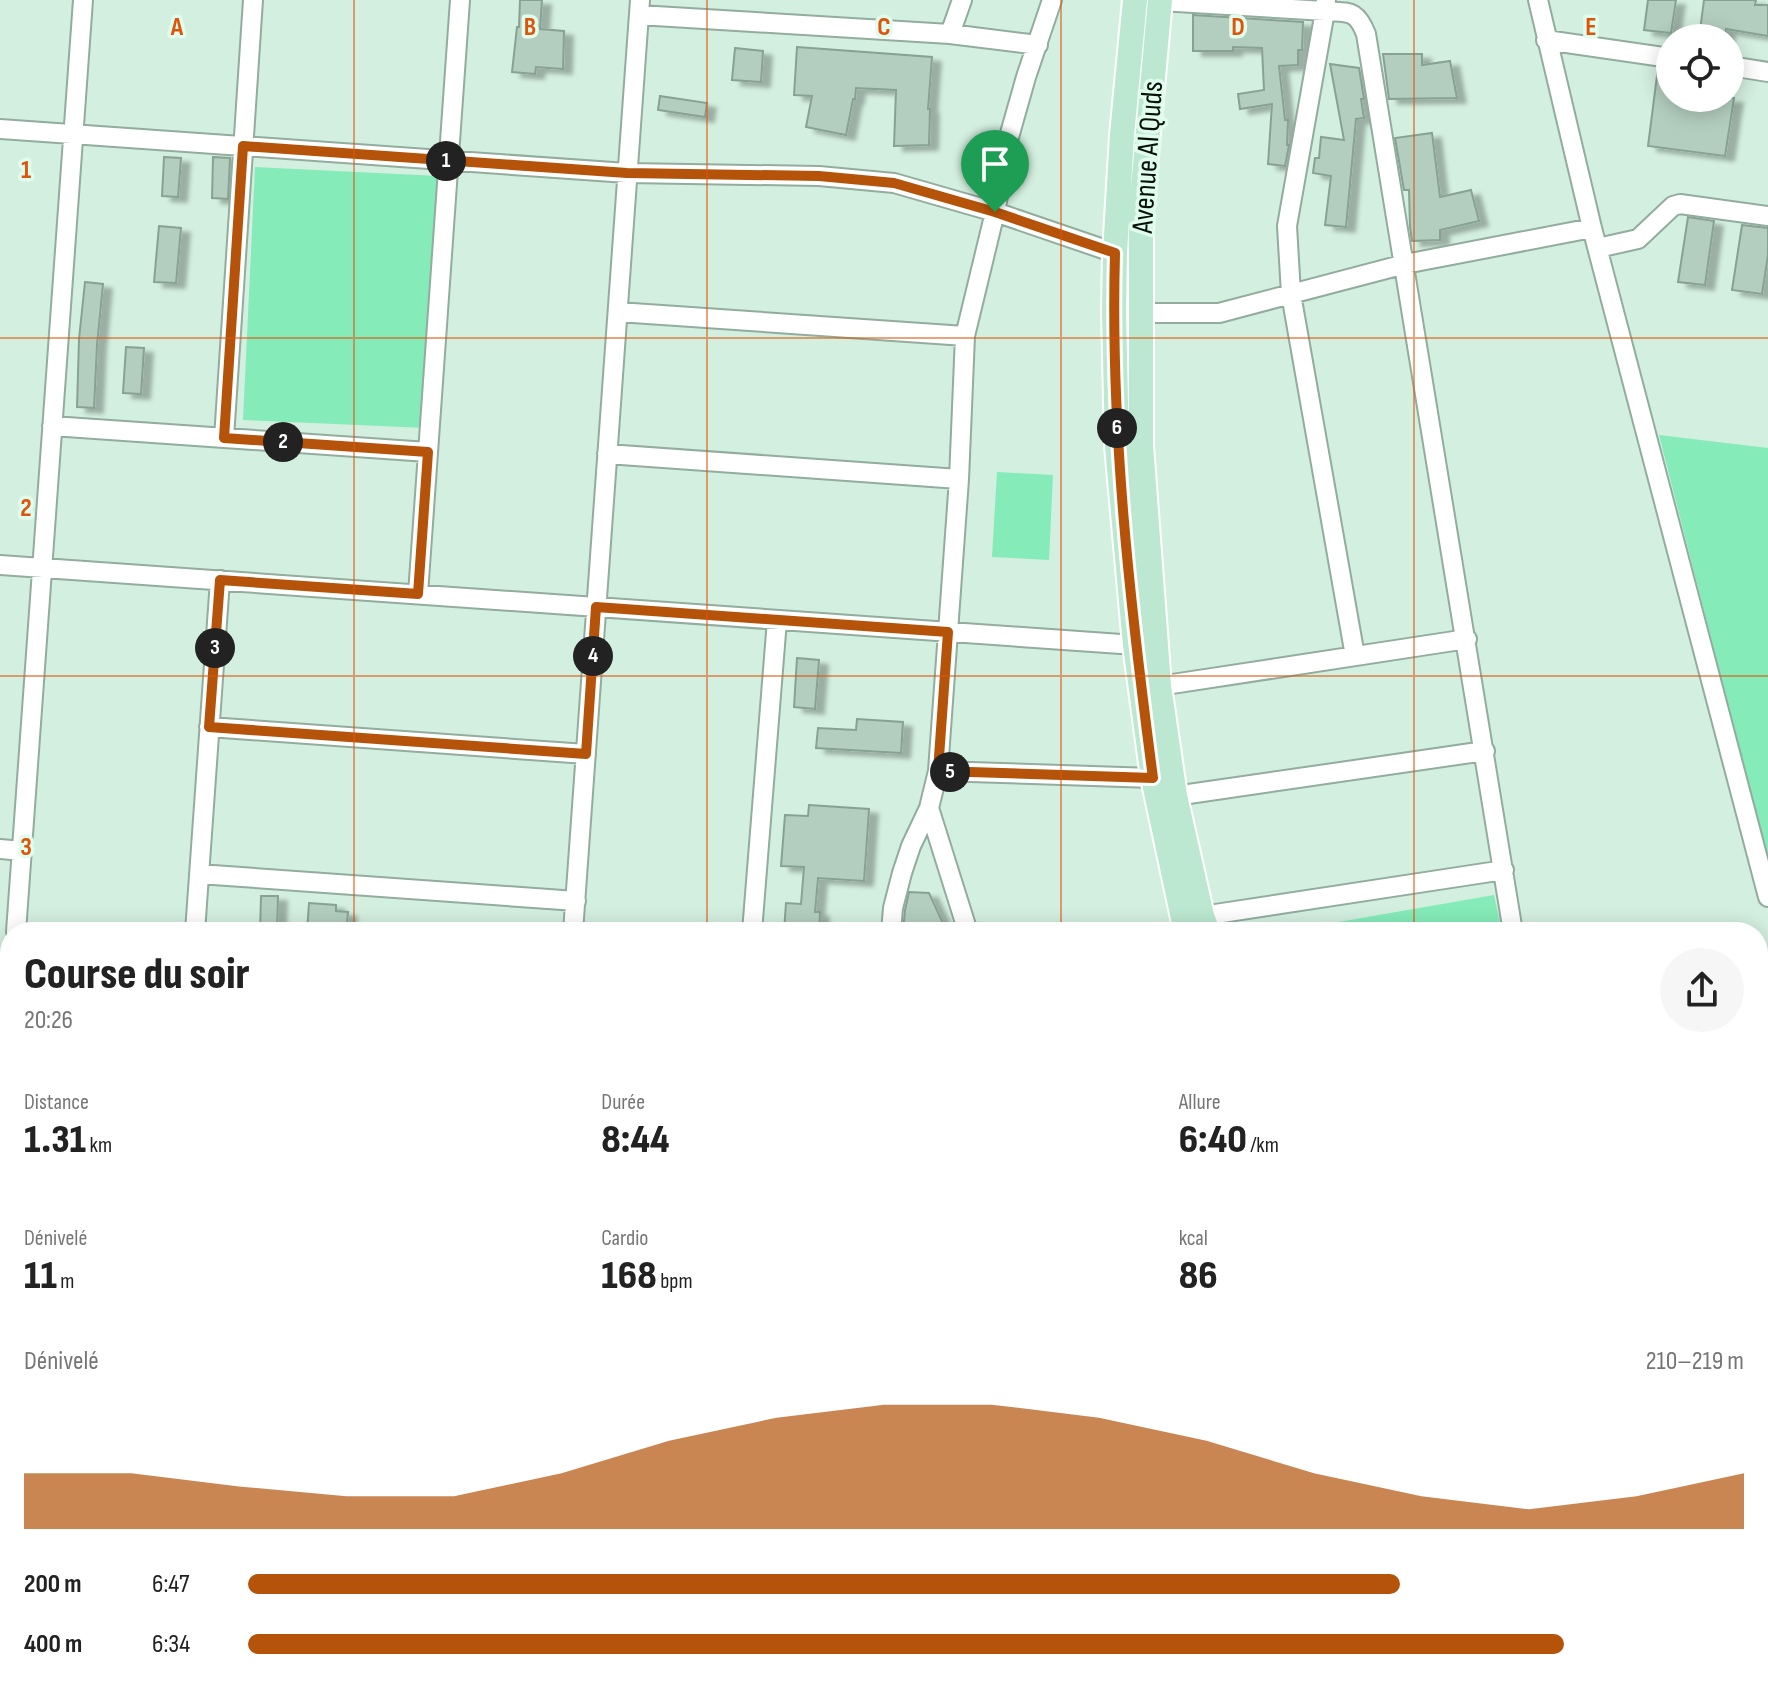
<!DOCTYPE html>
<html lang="fr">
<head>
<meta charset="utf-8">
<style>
  :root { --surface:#fff; --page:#f6f6f6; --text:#222; --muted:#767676; --accent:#b45309 }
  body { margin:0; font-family:"Sofia Sans Condensed",sans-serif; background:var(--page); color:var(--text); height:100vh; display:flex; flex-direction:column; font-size:30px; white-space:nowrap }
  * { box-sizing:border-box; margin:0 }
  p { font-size:26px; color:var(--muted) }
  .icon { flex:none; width:44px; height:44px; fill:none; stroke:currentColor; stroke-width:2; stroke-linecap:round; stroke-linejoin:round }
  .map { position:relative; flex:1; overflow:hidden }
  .side { position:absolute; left:0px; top:922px; width:1768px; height:770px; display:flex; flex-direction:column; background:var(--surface); border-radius:32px 32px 0 0; box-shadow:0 4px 20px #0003 }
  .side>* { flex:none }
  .buttons { position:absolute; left:1656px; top:24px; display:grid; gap:16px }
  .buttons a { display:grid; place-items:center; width:88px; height:88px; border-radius:50%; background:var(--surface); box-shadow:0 4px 20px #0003; font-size:40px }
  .pin { position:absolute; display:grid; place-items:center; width:68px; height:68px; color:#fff; margin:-82px -34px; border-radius:50% 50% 50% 0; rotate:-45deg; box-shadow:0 0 8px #0007 }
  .pin .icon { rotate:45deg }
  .km { position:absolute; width:40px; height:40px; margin:-20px; border-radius:50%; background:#222; color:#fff; font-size:22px; line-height:40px; text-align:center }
  .round { display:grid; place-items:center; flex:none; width:84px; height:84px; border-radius:42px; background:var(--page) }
  .summary { display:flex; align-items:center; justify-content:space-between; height:136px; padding:0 24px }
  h1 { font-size:44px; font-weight:800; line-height:60px }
  .stats { display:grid; grid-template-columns:repeat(3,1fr); gap:12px; height:136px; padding:8px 24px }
  .stats div { display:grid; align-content:center }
  .stats b { font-size:40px; font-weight:800 }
  .stats small { font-size:22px; font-weight:400 }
  .stats p { font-size:22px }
  .chart { height:224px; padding:16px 24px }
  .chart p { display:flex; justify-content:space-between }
  .chart svg { width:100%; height:144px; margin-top:8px; fill:var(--accent); opacity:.7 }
  ul { padding:0 24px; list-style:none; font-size:26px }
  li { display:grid; grid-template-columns:128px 96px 1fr; align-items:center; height:60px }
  li i { height:20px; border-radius:10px; background:var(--accent) }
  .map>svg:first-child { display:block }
  .green { fill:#85ebb9 }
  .building { fill:#b3cebf; stroke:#87a293; stroke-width:2; filter:url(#shadow) }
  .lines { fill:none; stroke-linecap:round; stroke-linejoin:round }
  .minor-casing { stroke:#92ac9e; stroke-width:22 }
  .major-casing { stroke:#fff; stroke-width:28 }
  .minor { stroke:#fff; stroke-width:18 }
  .major { stroke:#bce8d1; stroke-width:24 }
  .route-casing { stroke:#fff; stroke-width:16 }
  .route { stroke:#b45309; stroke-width:10 }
  .grid { fill:none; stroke:#dd550c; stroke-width:2; stroke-opacity:0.55 }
  .labels { text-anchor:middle; stroke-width:7; stroke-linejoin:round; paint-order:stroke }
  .street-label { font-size:30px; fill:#08110c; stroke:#e0fcec }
  .grid-label { font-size:26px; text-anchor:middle; font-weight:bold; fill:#dd550c; stroke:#e0fcec; stroke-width:7; stroke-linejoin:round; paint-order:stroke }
</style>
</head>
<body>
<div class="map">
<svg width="1768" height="1691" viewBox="0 0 1768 1691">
  <defs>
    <filter id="shadow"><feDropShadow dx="9" dy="5" stdDeviation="2" flood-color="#0004"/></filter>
  </defs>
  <rect width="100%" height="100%" fill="#d3efdf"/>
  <path class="green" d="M 255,167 L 438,176 L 426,428 L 243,420 Z
    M 1659,435 L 1768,448 L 1768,861 Z
    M 997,472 L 1053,475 L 1049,560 L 992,557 Z
    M 1494,895 L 1502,932 L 1281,932 Z"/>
  <path class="building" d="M 520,0 L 542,0 L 540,29 L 564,31 L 563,69 L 536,67 L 535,74 L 512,72 L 517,27 L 519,27 Z
    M 1648,0 L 1676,0 L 1671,33 L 1644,30 Z
    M 1704,0 L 1756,0 L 1755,5 L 1768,5 L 1768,36 L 1726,29 L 1725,38 L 1699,38 Z
    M 1193,15 L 1303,22 L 1302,50 L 1298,50 L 1298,65 L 1279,66 L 1285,120 L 1288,120 L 1287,145 L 1289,145 L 1285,166 L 1268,164 L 1272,104 L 1240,109 L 1238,94 L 1264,90 L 1262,48 L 1233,47 L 1233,51 L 1193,51 Z
    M 797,47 L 932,57 L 928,109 L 930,109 L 929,145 L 894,146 L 896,90 L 856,88 L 855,99 L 853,99 L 846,135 L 806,127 L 812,96 L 794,95 Z
    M 735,48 L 763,51 L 761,82 L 732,80 Z
    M 1383,54 L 1422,54 L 1422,65 L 1450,61 L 1457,98 L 1389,99 Z
    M 1330,64 L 1359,68 L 1364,99 L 1361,99 L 1364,118 L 1356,119 L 1346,227 L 1325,225 L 1331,176 L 1313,173 L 1315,158 L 1319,158 L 1321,137 L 1344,140 Z
    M 1658,68 L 1670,70 L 1670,98 L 1734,98 L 1725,156 L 1648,146 Z
    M 660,96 L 707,103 L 705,117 L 658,110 Z
    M 1432,133 L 1440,197 L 1471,190 L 1479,221 L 1440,230 L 1440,240 L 1412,241 L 1410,227 L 1409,190 L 1404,190 L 1395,138 Z
    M 164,157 L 181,158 L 178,197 L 162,196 Z
    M 213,157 L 230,158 L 228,199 L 212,198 Z
    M 1688,217 L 1714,221 L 1705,285 L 1678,282 Z
    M 1742,225 L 1768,228 L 1768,255 L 1762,294 L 1732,290 Z
    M 159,226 L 181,228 L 176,283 L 154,282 Z
    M 85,282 L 103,284 L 97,345 L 94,408 L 77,407 L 79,339 Z
    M 126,347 L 144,348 L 141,394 L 123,393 Z
    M 797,658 L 819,660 L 815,709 L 794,707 Z
    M 857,719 L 903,722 L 901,753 L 816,748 L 818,728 L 856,730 Z
    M 809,805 L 869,809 L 864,881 L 818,878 L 815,912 L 820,912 L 819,932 L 784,932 L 786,903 L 801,904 L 804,867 L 781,866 L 785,815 L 808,816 Z
    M 909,892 L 929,893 L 947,932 L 903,932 L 905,910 Z
    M 261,896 L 278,896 L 277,932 L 260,932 Z
    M 309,903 L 336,905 L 336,911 L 348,912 L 346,932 L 307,932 Z"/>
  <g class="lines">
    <g class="minor-casing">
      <path id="minor" d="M 1326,0 L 1325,11 C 1349,13 1356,9 1366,34 L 1513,932
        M 1538,0 L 1592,228 L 1768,897
        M 1160,1 L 1325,11 L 1287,226 L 1291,294 L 1355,656
        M 639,15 L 950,34 L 1038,45
        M 950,34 L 962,0
        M 1546,40 L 1670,58
        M 1730,66 L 1768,72
        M 0,129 L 627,173 L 819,176 L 894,183 L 995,212 L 1115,253
        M 1598,248 L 1638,239 L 1673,206 L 1680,204 L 1768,216
        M 618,312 L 965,336
        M 1139,313 L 1219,313 L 1405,264 L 1592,228
        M 52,426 L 428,452
        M 224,438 L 253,0
        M 607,454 L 959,479
        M 0,565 L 1135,645
        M 418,594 L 460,0
        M 1159,686 L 1467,639
        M 209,727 L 586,754
        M 938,771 L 1153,778
        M 1175,796 L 1485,751
        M 929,808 L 968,932
        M 0,849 L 22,851
        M 199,874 L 576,901
        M 1202,916 L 1504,870
        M 16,932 L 83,0
        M 195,932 L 220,580
        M 573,932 L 640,0
        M 752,932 L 777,620
        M 891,932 L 893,908 L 902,873 L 911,846 L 929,808 L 938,771 L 959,479 L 965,336 L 995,212 L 1009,137 L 1026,77 L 1052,0
        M 0,1153 L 10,1158
        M 0,1250 L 10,1247
        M 0,1459 L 10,1458
        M 0,1477 L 8,1529 L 0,1641
        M 81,1682 L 86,1691
        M 583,1682 L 584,1691
        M 776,1682 L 779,1691
        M 1309,1682 L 1312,1691
        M 1747,1682 L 1749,1691
        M 140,1691 L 143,1682
        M 323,1691 L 324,1682
        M 452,1691 L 453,1682
        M 910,1691 L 913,1682
        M 1021,1691 L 1021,1682"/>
    </g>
    <g class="major-casing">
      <path id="major" d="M 1135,0 L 1122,135 L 1115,253 L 1114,311 L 1117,446 L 1135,645 L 1153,778 L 1186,932
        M 1160,0 L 1141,210 L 1141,445 L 1159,686 L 1175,796 L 1202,916 L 1208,932
        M 0,1015 L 10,1016
        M 0,1040 L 10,1041
        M 1434,1682 L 1437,1691
        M 1459,1682 L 1462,1691"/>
    </g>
    <use href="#minor" class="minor"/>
    <use href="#major" class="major"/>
  </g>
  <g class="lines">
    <g class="route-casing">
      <path id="route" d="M 243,146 L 627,173 L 819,176 L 894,183 L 995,212 L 1115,253 C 1110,429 1130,604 1153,778 L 938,771 L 948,632 L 596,607 L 586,754 L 209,727 L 220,580 L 418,594 L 428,452 L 224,438 Z"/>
    </g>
    <use href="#route" class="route"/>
  </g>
  <path class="grid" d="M 354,0 L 354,932M 707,0 L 707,932M 1061,0 L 1061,932M 1414,0 L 1414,932M 0,338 L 1768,338M 0,676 L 1768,676M 0,1015 L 10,1015M 1758,1015 L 1768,1015M 0,1353 L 10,1353M 1758,1353 L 1768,1353M 354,1682 L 354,1691M 707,1682 L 707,1691M 1061,1682 L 1061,1691M 1414,1682 L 1414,1691"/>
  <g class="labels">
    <g class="street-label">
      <text transform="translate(1147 157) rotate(-86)" y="10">Avenue Al Quds</text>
    </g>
  </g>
  <g class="grid-label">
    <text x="177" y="35">A</text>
    <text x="530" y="35">B</text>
    <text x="884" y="35">C</text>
    <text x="1238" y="35">D</text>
    <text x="1591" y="35">E</text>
    <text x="26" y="178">1</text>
    <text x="26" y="516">2</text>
    <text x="26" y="855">3</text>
  </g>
</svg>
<div class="buttons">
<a><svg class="icon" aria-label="locate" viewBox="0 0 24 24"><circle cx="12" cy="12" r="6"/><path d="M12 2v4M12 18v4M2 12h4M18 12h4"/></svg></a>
</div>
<div class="pin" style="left:995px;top:212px;background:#1e9e55"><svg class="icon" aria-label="arrive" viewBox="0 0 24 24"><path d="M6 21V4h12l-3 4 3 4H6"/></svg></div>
<b class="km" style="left:446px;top:161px">1</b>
<b class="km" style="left:283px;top:442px">2</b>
<b class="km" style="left:215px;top:648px">3</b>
<b class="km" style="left:593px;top:656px">4</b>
<b class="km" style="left:950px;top:772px">5</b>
<b class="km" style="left:1117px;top:428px">6</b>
<section class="side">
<div class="summary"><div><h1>Course du soir</h1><p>20:26</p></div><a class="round"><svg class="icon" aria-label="share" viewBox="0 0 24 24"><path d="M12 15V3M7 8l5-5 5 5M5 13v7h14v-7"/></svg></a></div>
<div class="stats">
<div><p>Distance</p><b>1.31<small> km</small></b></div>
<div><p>Durée</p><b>8:44</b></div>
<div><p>Allure</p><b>6:40<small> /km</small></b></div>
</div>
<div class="stats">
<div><p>Dénivelé</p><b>11<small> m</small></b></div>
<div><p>Cardio</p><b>168<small> bpm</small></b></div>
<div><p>kcal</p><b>86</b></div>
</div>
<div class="chart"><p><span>Dénivelé</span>210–219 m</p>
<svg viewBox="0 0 160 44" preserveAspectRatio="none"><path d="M0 44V27L10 27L20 31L30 34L40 34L50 27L60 17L70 10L80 6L90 6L100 10L110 17L120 27L130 34L140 38L150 34L160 27V44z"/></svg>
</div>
<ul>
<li><b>200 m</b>6:47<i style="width:77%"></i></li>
<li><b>400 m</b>6:34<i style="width:88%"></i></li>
</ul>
</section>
</div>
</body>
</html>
